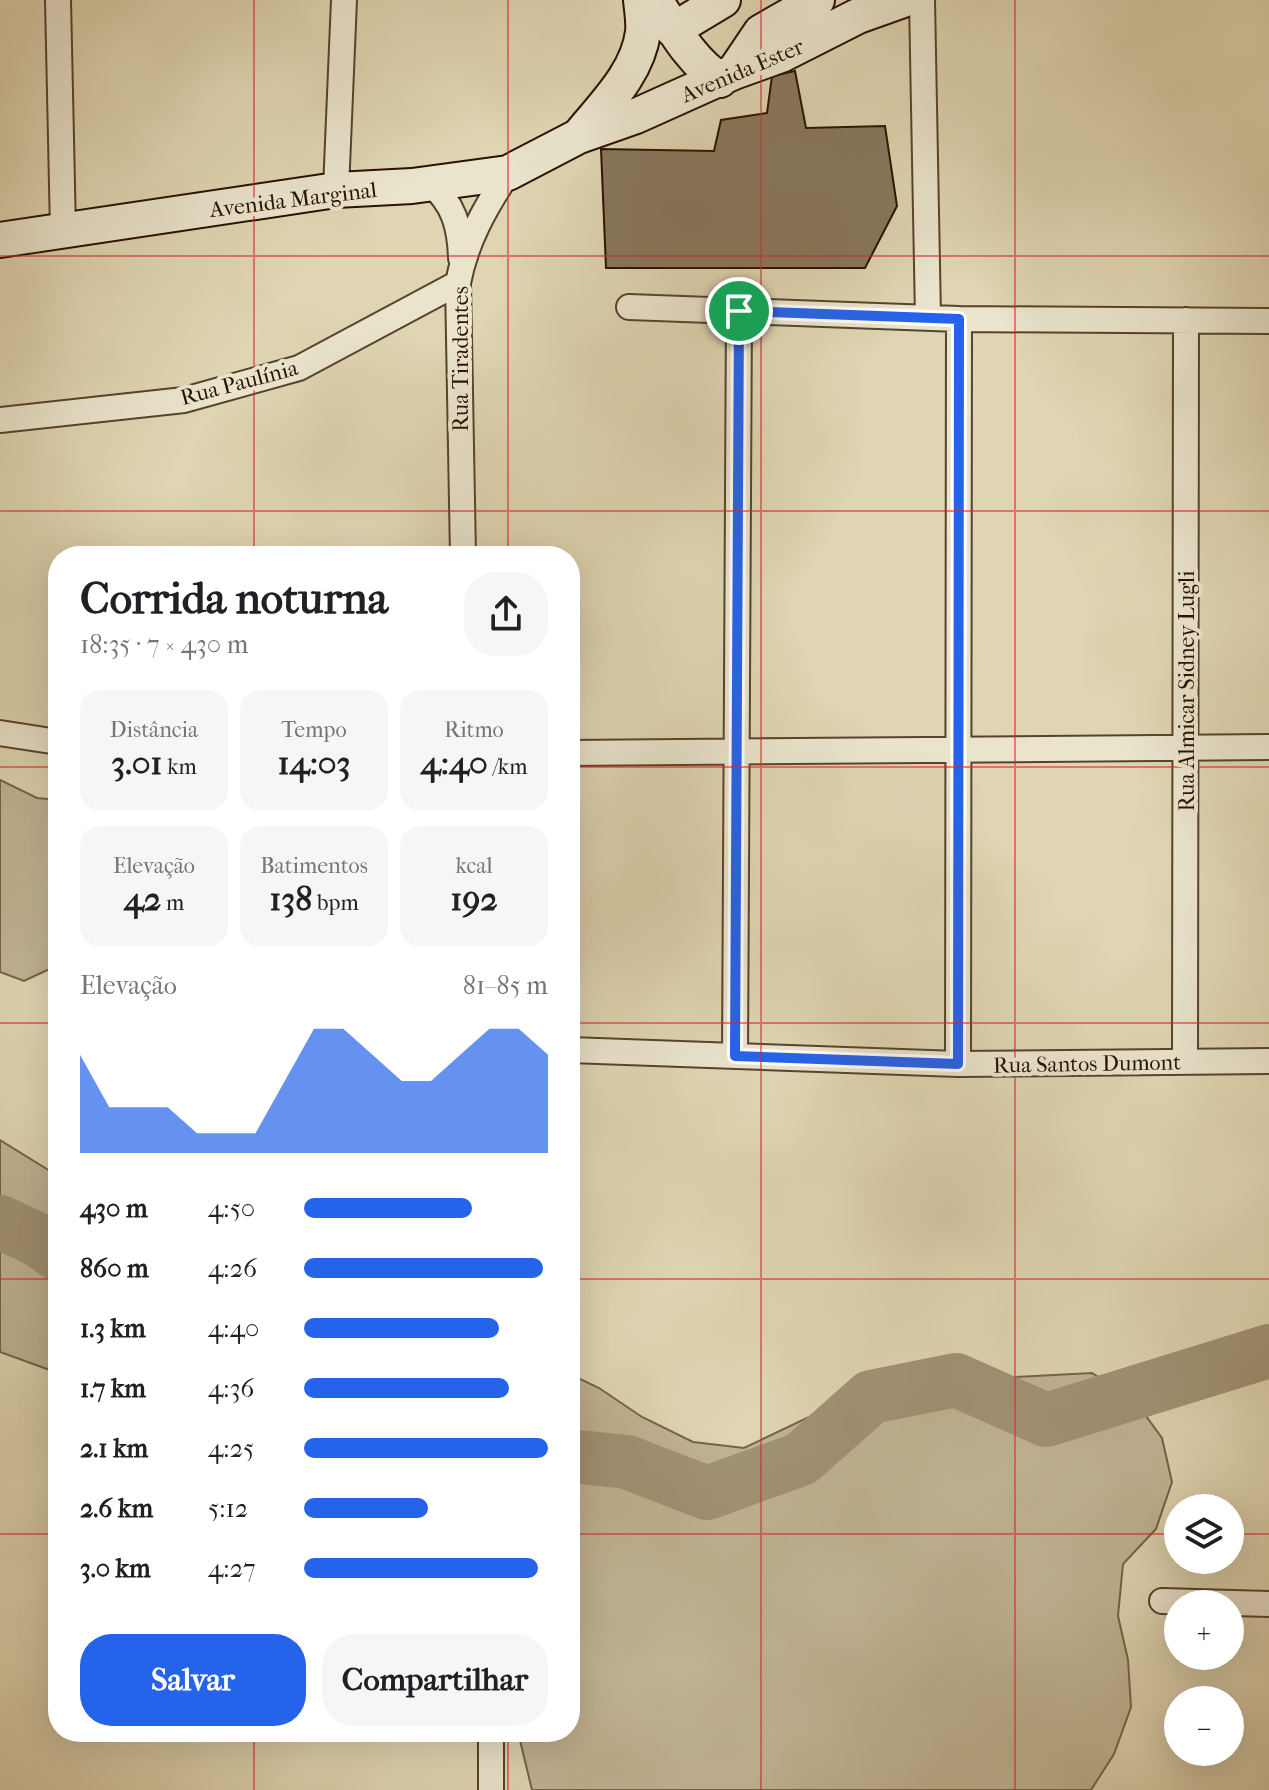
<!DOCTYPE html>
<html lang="pt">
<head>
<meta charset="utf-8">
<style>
  :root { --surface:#fff; --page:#f6f6f6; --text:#202124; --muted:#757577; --accent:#2563eb }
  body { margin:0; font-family:"IM FELL French Canon",serif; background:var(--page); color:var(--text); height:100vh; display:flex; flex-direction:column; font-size:30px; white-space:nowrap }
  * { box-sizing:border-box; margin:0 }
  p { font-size:26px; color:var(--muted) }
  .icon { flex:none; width:44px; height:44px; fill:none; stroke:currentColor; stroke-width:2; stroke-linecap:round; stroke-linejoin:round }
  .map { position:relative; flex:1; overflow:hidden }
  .drawer { position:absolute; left:48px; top:546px; width:532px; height:1196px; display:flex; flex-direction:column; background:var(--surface); border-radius:32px; box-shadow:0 8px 32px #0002 }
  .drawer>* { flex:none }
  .controls { position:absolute; left:1164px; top:1494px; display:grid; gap:16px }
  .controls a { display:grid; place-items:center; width:80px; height:80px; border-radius:50%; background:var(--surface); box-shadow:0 8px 32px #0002; font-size:40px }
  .pin { position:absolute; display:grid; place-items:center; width:68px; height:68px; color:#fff; margin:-34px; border:4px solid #fff; border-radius:50%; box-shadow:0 2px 8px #0007 }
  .round { display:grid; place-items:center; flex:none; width:84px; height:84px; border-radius:32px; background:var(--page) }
  .overview { display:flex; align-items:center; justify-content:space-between; height:136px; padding:0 32px }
  h1 { font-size:44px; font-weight:800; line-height:60px }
  .metrics { display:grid; grid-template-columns:repeat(3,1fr); gap:12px; height:136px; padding:8px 32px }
  .metrics div { display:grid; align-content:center; border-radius:20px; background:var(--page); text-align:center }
  .metrics b { font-size:34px; font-weight:800 }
  .metrics small { font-size:22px; font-weight:400 }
  .metrics p { font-size:22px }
  .chart { height:224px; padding:16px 32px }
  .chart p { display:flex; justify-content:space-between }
  .chart svg { width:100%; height:144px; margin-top:8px; fill:var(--accent); opacity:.7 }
  .button { display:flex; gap:16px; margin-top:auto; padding:16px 32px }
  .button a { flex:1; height:92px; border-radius:32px; background:var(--accent); color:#fff; font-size:32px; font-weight:800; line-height:92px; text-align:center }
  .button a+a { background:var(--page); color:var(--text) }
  ul { padding:0 32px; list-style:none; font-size:26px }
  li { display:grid; grid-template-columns:128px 96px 1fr; align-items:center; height:60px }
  li i { height:20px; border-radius:10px; background:var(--accent) }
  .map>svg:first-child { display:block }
  .green { fill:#c0b494; stroke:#75634a; stroke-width:2 }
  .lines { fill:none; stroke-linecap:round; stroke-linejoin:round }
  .river { stroke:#a19375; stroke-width:54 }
  .building { fill:#88775d; stroke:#2a1200; stroke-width:2 }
  .street-casing { stroke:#57432c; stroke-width:28 }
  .secondary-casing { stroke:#2a1200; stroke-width:38 }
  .street { stroke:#eae4cd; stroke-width:24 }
  .secondary { stroke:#eae4cd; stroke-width:34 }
  .route-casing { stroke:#fff; stroke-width:16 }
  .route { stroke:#2563eb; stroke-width:10 }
  .grid { fill:none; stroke:#d62828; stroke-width:2; stroke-opacity:0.55 }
  .labels { text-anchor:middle; stroke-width:8; stroke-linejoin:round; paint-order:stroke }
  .street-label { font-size:22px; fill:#2a1200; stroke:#eae4cd }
</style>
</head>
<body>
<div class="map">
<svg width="1269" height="1790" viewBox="0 0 1269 1790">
  <rect width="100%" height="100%" fill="#dfd5b2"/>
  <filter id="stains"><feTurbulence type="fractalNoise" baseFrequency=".0025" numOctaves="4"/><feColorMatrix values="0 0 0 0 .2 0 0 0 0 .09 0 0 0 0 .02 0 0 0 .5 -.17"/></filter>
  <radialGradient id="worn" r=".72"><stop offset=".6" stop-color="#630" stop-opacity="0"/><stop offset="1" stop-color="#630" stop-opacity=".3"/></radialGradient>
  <path class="green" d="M 0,780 L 37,798 L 58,800 L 58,965 L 24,981 L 0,972 Z
    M 0,1140 L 58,1176 L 58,1373 L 0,1352 Z
    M 941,1365 L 997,1378 L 1092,1373 L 1135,1401 L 1162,1438 L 1172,1482 L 1156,1529 L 1123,1564 L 1118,1616 L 1128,1660 L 1131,1707 L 1114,1754 L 1091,1790 L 532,1790 L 518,1732 L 570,1732 L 570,1374 L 599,1388 L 642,1417 L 693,1442 L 744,1448 L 889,1379 Z"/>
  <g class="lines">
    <path class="river" d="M 0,1222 L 36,1239 L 58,1254
      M 570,1456 L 627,1462 L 707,1493 L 801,1459 L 871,1397 L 956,1380 L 1046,1420 L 1269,1351"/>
  </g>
  <path class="building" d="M 795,71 L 806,128 L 885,126 L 897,206 L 865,268 L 606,268 L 601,149 L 714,151 L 721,120 L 767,113 L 772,76 Z"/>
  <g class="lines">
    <g class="street-casing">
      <path id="street" d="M 58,0 L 63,231
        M 922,0 L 928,318
        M 429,183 C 454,203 460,227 461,258
        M 336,190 L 344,0
        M 629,307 L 959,319 L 1269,321
        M 0,420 L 184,400 L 299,368 L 458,283
        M 463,556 L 458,283 C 466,241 485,208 508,173
        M 0,733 L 58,742
        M 570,753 L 1269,747
        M 570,1050 L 958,1064 L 1269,1061
        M 735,1056 L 739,311
        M 1185,1062 L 1186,320
        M 958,1064 L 959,319
        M 1162,1601 L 1269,1604
        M 491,1732 L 491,1790"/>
    </g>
    <g class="secondary-casing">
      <path id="secondary" d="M 655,0 C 674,29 690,60 720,80
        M 673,30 L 723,0
        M 734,72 L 761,32 L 817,0
        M 579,136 C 604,105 638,73 643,32 C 644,22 642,10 641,0
        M 0,240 L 336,190 L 412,186 L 508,173 L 579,136 L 636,116 L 734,72 L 781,55 L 858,16 L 903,0"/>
    </g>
    <use href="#street" class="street"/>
    <use href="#secondary" class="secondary"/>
  </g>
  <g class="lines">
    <g class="route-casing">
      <path id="route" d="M 739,311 L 959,319 L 958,1064 L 735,1056 Z"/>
    </g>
    <use href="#route" class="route"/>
  </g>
  <path class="grid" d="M 254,0 L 254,556M 508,0 L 508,556M 761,0 L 761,1790M 1015,0 L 1015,1790M 0,256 L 1269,256M 0,511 L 1269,511M 0,767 L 58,767M 570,767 L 1269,767M 0,1023 L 58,1023M 570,1023 L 1269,1023M 0,1279 L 58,1279M 570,1279 L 1269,1279M 0,1534 L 58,1534M 570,1534 L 1178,1534M 1230,1534 L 1269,1534M 254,1732 L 254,1790M 508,1732 L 508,1790"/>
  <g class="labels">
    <g class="street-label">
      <text transform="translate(742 70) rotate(-23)" y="8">Avenida Ester</text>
      <text transform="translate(293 199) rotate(-7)" y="8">Avenida Marginal</text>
      <text transform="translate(460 359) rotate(-90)" y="8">Rua Tiradentes</text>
      <text transform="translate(239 382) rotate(-15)" y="8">Rua Paulínia</text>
      <text transform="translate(1186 691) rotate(-90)" y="8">Rua Almicar Sidney Lugli</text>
      <text transform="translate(1087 1063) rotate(-1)" y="8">Rua Santos Dumont</text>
    </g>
  </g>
  <rect width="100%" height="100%" filter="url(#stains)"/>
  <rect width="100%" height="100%" fill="url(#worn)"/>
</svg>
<div class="controls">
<a><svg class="icon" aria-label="layers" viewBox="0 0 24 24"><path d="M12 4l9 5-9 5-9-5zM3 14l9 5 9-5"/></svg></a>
<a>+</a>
<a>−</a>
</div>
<div class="pin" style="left:739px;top:311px;background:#1e9e55"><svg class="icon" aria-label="arrive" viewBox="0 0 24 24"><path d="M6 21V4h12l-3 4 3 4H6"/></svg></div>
<section class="drawer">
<div class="overview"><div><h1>Corrida noturna</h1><p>18:35 · 7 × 430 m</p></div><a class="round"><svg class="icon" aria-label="share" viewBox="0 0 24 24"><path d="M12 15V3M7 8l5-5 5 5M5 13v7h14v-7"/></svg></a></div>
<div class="metrics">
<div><p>Distância</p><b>3.01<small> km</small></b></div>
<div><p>Tempo</p><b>14:03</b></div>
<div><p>Ritmo</p><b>4:40<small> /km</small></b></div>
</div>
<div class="metrics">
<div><p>Elevação</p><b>42<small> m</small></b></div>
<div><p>Batimentos</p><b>138<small> bpm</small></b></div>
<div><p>kcal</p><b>192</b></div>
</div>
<div class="chart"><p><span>Elevação</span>81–85 m</p>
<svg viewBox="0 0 160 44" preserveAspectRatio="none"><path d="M0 44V14L10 30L20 30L30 30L40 38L50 38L60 38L70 22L80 6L90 6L100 14L110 22L120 22L130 14L140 6L150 6L160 14V44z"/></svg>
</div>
<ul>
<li><b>430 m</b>4:50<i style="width:69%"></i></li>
<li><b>860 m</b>4:26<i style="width:98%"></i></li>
<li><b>1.3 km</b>4:40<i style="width:80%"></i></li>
<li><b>1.7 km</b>4:36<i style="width:84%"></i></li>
<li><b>2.1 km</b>4:25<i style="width:100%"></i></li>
<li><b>2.6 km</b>5:12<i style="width:51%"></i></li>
<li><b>3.0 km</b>4:27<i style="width:96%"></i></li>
</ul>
<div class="button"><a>Salvar</a><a>Compartilhar</a></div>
</section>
</div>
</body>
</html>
